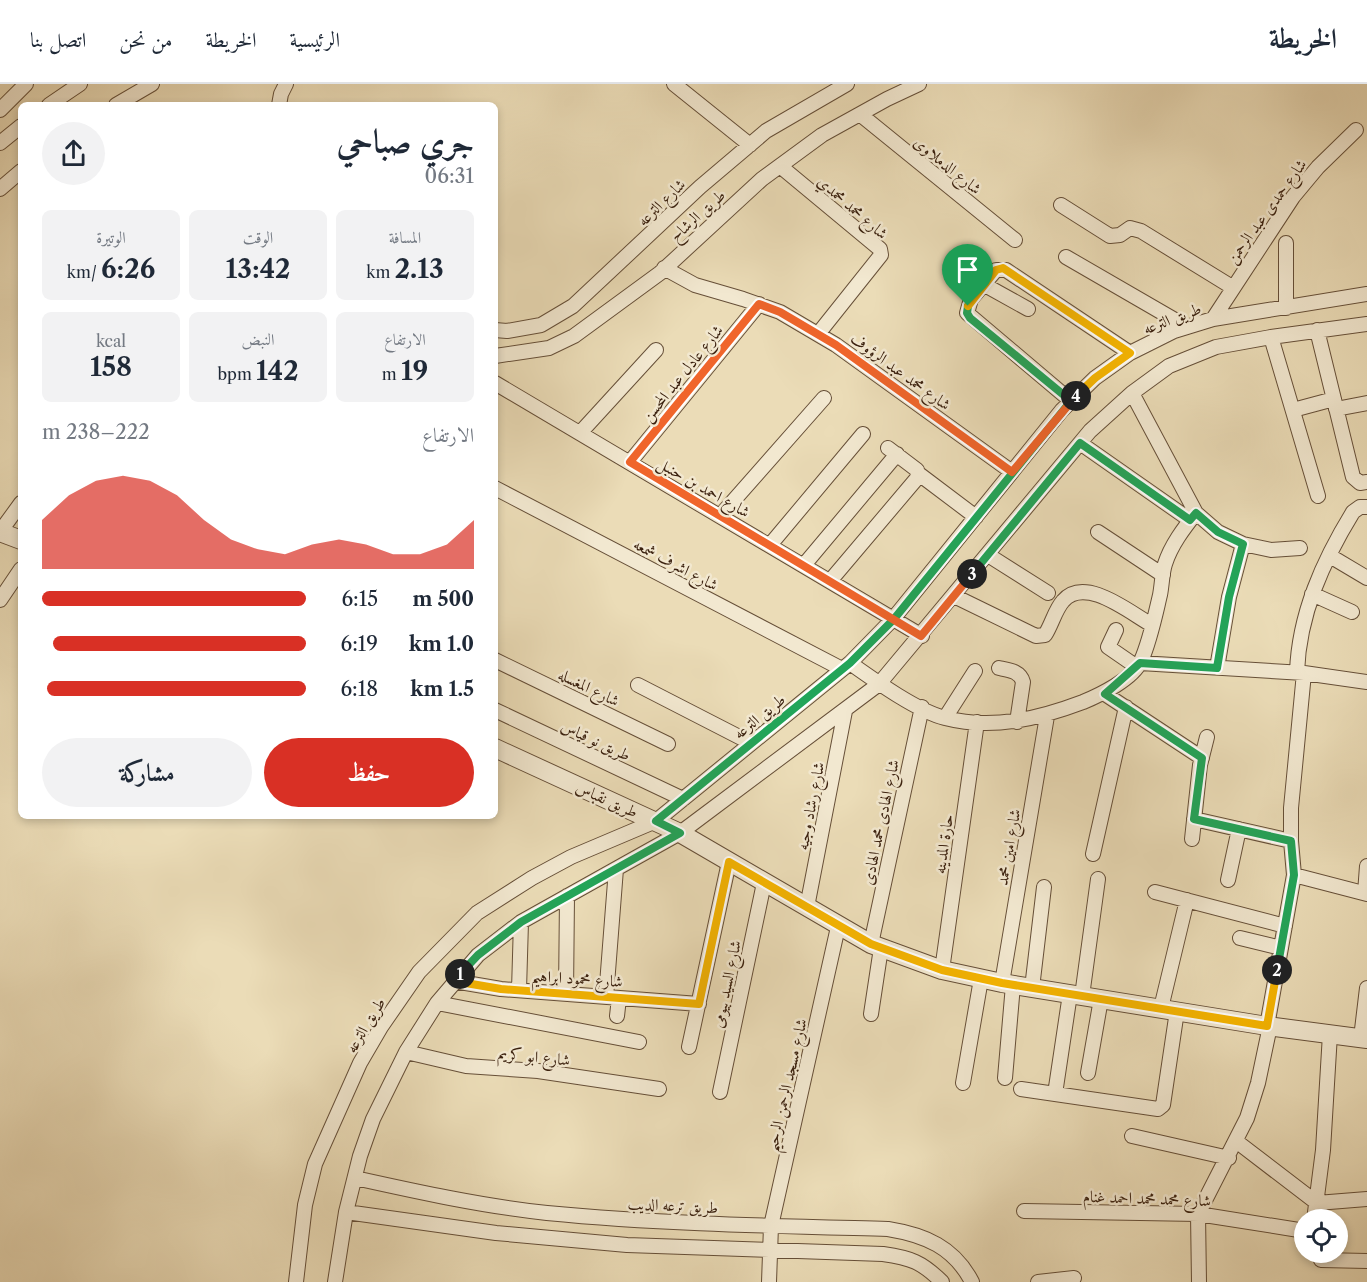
<!DOCTYPE html>
<html lang="ar">
<head>
<meta charset="utf-8">
<style>
  :root { --surface:#fff; --page:#f2f2f3; --text:#1f2937; --muted:#747a83; --line:#e0e1e3; --accent:#d93025 }
  body { margin:0; font-family:"Libre Caslon Text",Amiri,serif; background:var(--page); color:var(--text); direction:rtl; height:100vh; display:flex; flex-direction:column; font-size:22px; white-space:nowrap }
  * { box-sizing:border-box; margin:0 }
  p { font-size:20px; color:var(--muted) }
  .icon { flex:none; width:33px; height:33px; fill:none; stroke:currentColor; stroke-width:2; stroke-linecap:round; stroke-linejoin:round }
  .map { position:relative; flex:1; overflow:hidden; direction:ltr }
  .side { position:absolute; left:18px; top:18px; width:480px; height:717px; display:flex; flex-direction:column; background:var(--surface); border-radius:9px; box-shadow:0 3px 9px #0003; direction:rtl }
  .side>* { flex:none }
  .buttons { position:absolute; left:1294px; top:1125px; display:grid; gap:12px }
  .buttons a { display:grid; place-items:center; width:54px; height:54px; border-radius:50%; background:var(--surface); box-shadow:0 3px 9px #0003; font-size:30px }
  .pin { position:absolute; display:grid; place-items:center; width:51px; height:51px; color:#fff; margin:-62px -26px; border-radius:50% 50% 50% 0; rotate:-45deg; box-shadow:0 0 6px #0007 }
  .pin .icon { rotate:45deg }
  .km { position:absolute; width:30px; height:30px; margin:-15px; border-radius:50%; background:#222; color:#fff; font-size:16px; line-height:30px; text-align:center }
  .round { display:grid; place-items:center; flex:none; width:63px; height:63px; border-radius:32px; background:var(--page) }
  .overview { display:flex; align-items:center; justify-content:space-between; height:102px; padding:0 24px }
  h1 { font-size:33px; font-weight:800; line-height:45px }
  .stats { display:grid; grid-template-columns:repeat(3,1fr); gap:9px; height:102px; padding:6px 24px }
  .stats div { display:grid; align-content:center; border-radius:9px; background:var(--page); text-align:center }
  .stats b { font-size:26px; font-weight:800 }
  .stats small { font-size:16px; font-weight:400 }
  .stats p { font-size:16px }
  .chart { height:168px; padding:12px 24px }
  .chart p { display:flex; justify-content:space-between }
  .chart svg { width:100%; height:108px; margin-top:6px; fill:var(--accent); opacity:.7 }
  .primary-button { display:flex; gap:12px; margin-top:auto; padding:12px 24px }
  .primary-button a { flex:1; height:69px; border-radius:36px; background:var(--accent); color:#fff; font-size:24px; font-weight:800; line-height:69px; text-align:center }
  .primary-button a+a { background:var(--page); color:var(--text) }
  ul { padding:0 24px; list-style:none; font-size:20px }
  li { display:grid; grid-template-columns:96px 72px 1fr; align-items:center; height:45px }
  li i { height:15px; border-radius:8px; background:var(--accent) }
  header { display:flex; align-items:center; gap:36px; box-sizing:border-box; height:84px; padding:0 30px; background:var(--surface); border-bottom:2px solid var(--line) }
  header strong { font-size:28px }
  nav { display:flex; gap:33px; margin-inline-start:auto; font-size:21px }
  .map>svg:first-child { display:block }
  .lines { fill:none; stroke-linecap:round; stroke-linejoin:round }
  .minor-casing { stroke:#664f38; stroke-width:16 }
  .tertiary-casing { stroke:#664f38; stroke-width:20 }
  .minor { stroke:#f2e8d0; stroke-width:14 }
  .tertiary { stroke:#f2e8d0; stroke-width:18 }
  .split-1-casing { stroke:#fff; stroke-width:12 }
  .split-2-casing { stroke:#fff; stroke-width:12 }
  .split-3-casing { stroke:#fff; stroke-width:12 }
  .split-4-casing { stroke:#fff; stroke-width:12 }
  .split-5-casing { stroke:#fff; stroke-width:12 }
  .split-1 { stroke:#22a559; stroke-width:8 }
  .split-2 { stroke:#f5b400; stroke-width:8 }
  .split-3 { stroke:#22a559; stroke-width:8 }
  .split-4 { stroke:#f0652b; stroke-width:8 }
  .split-5 { stroke:#f5b400; stroke-width:8 }
  .labels { text-anchor:middle; stroke-width:5; stroke-linejoin:round; paint-order:stroke }
  .street-label { font-size:16px; fill:#3a200e; stroke:#f2e8d0 }
</style>
</head>
<body>
<header>
<strong>الخريطة</strong>
<nav><a>الرئيسية</a><a>الخريطة</a><a>من نحن</a><a>اتصل بنا</a></nav>
</header>
<div class="map">
<svg width="1367" height="1198" viewBox="0 0 1367 1198">
  <rect width="100%" height="100%" fill="#ebdcb7"/>
  <filter id="stains"><feTurbulence type="fractalNoise" baseFrequency=".00333" numOctaves="4"/><feColorMatrix values="0 0 0 0 .2 0 0 0 0 .09 0 0 0 0 .02 0 0 0 .5 -.17"/></filter>
  <radialGradient id="worn" r=".72"><stop offset=".6" stop-color="#630" stop-opacity="0"/><stop offset="1" stop-color="#630" stop-opacity=".3"/></radialGradient>
  <g class="lines">
    <g class="minor-casing">
      <path id="minor" d="M 674,0 L 750,61
        M 49,21 L 80,0
        M 116,21 L 152,0
        M 279,21 L 281,10 L 286,0
        M 0,26 L 26,0
        M 861,31 L 1015,156
        M 0,59 L 21,42
        M 780,82 L 880,165 L 881,171 L 818,250
        M 0,105 L 21,87
        M 1061,121 L 1110,152 L 1120,151 L 1130,144 L 1141,147 L 1232,203
        M 1286,159 L 1286,224
        M 1066,173 L 1187,243
        M 664,184 L 695,201 L 743,215 L 780,228 L 836,261 L 1012,388
        M 983,200 L 1028,225
        M 1213,235 L 1293,113 L 1318,83 L 1356,46
        M 495,246 L 507,247 L 541,241 L 573,222 L 700,103 L 766,47 L 847,0
        M 1317,246 L 1353,393 L 1360,399 L 1367,398
        M 1271,253 L 1318,412
        M 495,272 L 549,264 L 574,252 L 660,189 L 762,95 L 822,51 L 887,15 L 919,0
        M 495,299 L 922,552
        M 1132,309 L 1196,429 L 1218,448 L 1243,460 L 1271,466 L 1300,464
        M 1071,317 L 967,229 L 971,215 L 996,186 L 1006,186 L 1130,269
        M 1336,325 L 1367,319
        M 1293,326 L 1334,315
        M 580,349 L 656,266
        M 1080,359 L 1190,436
        M 630,378 L 759,220
        M 919,390 L 976,433
        M 495,404 L 842,585
        M 720,432 L 824,314
        M 0,448 L 21,419
        M 1098,448 L 1163,491
        M 770,461 L 863,350
        M 988,471 L 1048,509
        M 1330,472 L 1367,494
        M 804,481 L 897,370
        M 830,497 L 918,393 L 917,386 L 888,364
        M 1312,510 L 1352,528
        M 954,512 L 1036,552 L 1045,551 C 1052,540 1055,526 1063,517 C 1085,491 1130,529 1152,541
        M 0,516 L 21,485
        M 1116,546 L 1108,563 L 1137,583
        M 495,576 L 668,660
        M 850,579 C 874,596 917,627 945,634 C 992,646 1038,635 1083,618 C 1100,611 1133,595 1141,577 C 1150,557 1155,532 1160,511 C 1162,501 1162,489 1165,480 C 1171,461 1184,444 1196,429
        M 1140,579 L 1304,589 L 1367,598
        M 999,584 C 1009,586 1020,587 1023,598 L 1017,638
        M 1217,584 L 1229,513 L 1243,460
        M 1297,588 C 1299,530 1323,477 1353,428 L 1360,423 L 1367,423
        M 638,601 L 751,659
        M 1105,610 L 1202,674
        M 495,626 L 683,715
        M 945,634 L 975,587
        M 1194,735 L 1291,757
        M 1192,755 L 1200,681 L 1207,653
        M 1093,770 L 1126,623
        M 1294,791 L 1367,810
        M 1228,796 L 1239,745
        M 1155,808 L 1285,842
        M 1365,809 L 1367,782
        M 807,823 L 845,627
        M 1240,854 L 1281,864
        M 871,860 L 922,623
        M 942,886 L 977,638
        M 454,897 L 501,905 L 699,920
        M 1002,899 L 1047,632
        M 1032,904 L 1044,803
        M 519,906 L 521,838
        M 566,910 L 567,812
        M 1082,912 L 1098,795
        M 606,913 L 616,785
        M 437,919 L 639,958
        M 1161,924 L 1187,816
        M 871,930 L 881,864
        M 617,932 L 619,914
        M 1267,942 L 1294,791 L 1291,757 L 1291,724 L 1304,589
        M 1361,954 L 1367,904
        M 689,963 L 729,778
        M 406,968 L 466,982 L 538,987 L 659,1005
        M 1088,989 L 1101,915
        M 1005,994 L 1013,901
        M 963,999 L 981,895
        M 1021,1005 L 1158,1025 L 1163,1021 L 1177,927
        M 720,1008 L 764,799
        M 1055,1010 L 1070,910
        M 1132,1052 L 1229,1074
        M 1236,1057 L 1317,1119
        M 355,1094 C 418,1108 482,1122 547,1129 C 660,1140 774,1142 888,1145 C 925,1151 954,1163 972,1198
        M 1317,1119 L 1367,1115
        M 1024,1127 L 1198,1130 L 1305,1147
        M 346,1128 L 496,1149 L 627,1161 L 883,1170 C 911,1174 922,1178 942,1198
        M 1314,1136 L 1323,1066 L 1330,950
        M 1321,1176 L 1367,1177
        M 296,1198 L 305,1121 L 315,1080 L 360,979 L 381,943 L 419,888 L 477,829 L 532,794 L 571,773 L 656,737 L 850,579 L 893,535 L 1062,326 L 1095,294 L 1130,269 L 1174,247 L 1213,235 L 1367,210
        M 335,1198 L 346,1128 L 360,1072 L 373,1035 L 406,968 L 437,919 L 478,871 L 521,838 L 680,749 L 879,600 L 1090,347 L 1132,309 L 1169,282 L 1216,263 L 1271,253 L 1367,240
        M 769,1198 L 771,1142 L 838,843
        M 1038,1198 L 1074,1194
        M 1199,1198 L 1198,1130 L 1247,1034 L 1258,999 L 1270,942"/>
    </g>
    <g class="tertiary-casing">
      <path id="tertiary" d="M 0,448 L 21,456
        M 495,664 L 680,749 L 871,860 L 942,886 L 1002,899 L 1267,942 L 1367,955"/>
    </g>
    <use href="#minor" class="minor"/>
    <use href="#tertiary" class="tertiary"/>
  </g>
  <g class="lines">
    <g class="split-1-casing">
      <path id="split-1" d="M 460,890 L 478,871 L 521,838 L 680,749 L 656,737 L 850,579 L 894,535 L 1071,317 L 970,234 L 967,229 L 968,222"/>
    </g>
    <g class="split-2-casing">
      <path id="split-2" d="M 460,890 L 454,897 L 501,905 L 699,920 L 729,778 L 871,860 L 942,886 L 1002,899 L 1267,942 L 1277,886"/>
    </g>
    <g class="split-3-casing">
      <path id="split-3" d="M 972,490 L 1080,359 L 1190,436 L 1196,429 L 1218,448 L 1243,460 L 1229,513 L 1217,584 L 1140,579 L 1105,610 L 1202,674 L 1194,735 L 1291,757 L 1294,791 L 1277,886"/>
    </g>
    <g class="split-4-casing">
      <path id="split-4" d="M 972,490 L 921,552 L 630,378 L 759,220 L 780,228 L 836,261 L 1012,388 L 1076,312"/>
    </g>
    <g class="split-5-casing">
      <path id="split-5" d="M 968,222 L 996,186 L 1003,184 L 1130,269 L 1095,294 L 1076,312"/>
    </g>
    <use href="#split-1" class="split-1"/>
    <use href="#split-2" class="split-2"/>
    <use href="#split-3" class="split-3"/>
    <use href="#split-4" class="split-4"/>
    <use href="#split-5" class="split-5"/>
  </g>
  <g class="labels">
    <g class="street-label">
      <text transform="translate(948 81) rotate(39)" y="6">شارع الدملاوى</text>
      <text transform="translate(661 118) rotate(-44)" y="6">شارع الترعه</text>
      <text transform="translate(853 123) rotate(41)" y="6">شارع محمد محمدي</text>
      <text transform="translate(1266 127) rotate(-54)" y="6">شارع حمدى عبد الرحمن</text>
      <text transform="translate(697 131) rotate(-42)" y="6">طريق الرشاح</text>
      <text transform="translate(1172 234) rotate(-21)" y="6">طريق الترعه</text>
      <text transform="translate(901 287) rotate(36)" y="6">شارع محمد عبد الرؤوف</text>
      <text transform="translate(682 289) rotate(-51)" y="6">شارع عادل عبد المحسن</text>
      <text transform="translate(704 403) rotate(30)" y="6">شارع احمد بن حنبل</text>
      <text transform="translate(676 480) rotate(28)" y="6">شارع اشرف شمعه</text>
      <text transform="translate(589 603) rotate(26)" y="6">شارع المغسله</text>
      <text transform="translate(759 632) rotate(-39)" y="6">طريق الترعه</text>
      <text transform="translate(596 656) rotate(25)" y="6">طريق نو قياس</text>
      <text transform="translate(607 715) rotate(24)" y="6">طريق نقباس</text>
      <text transform="translate(810 722) rotate(-79)" y="6">شارع رشاد وجيه</text>
      <text transform="translate(880 738) rotate(-78)" y="6">شارع الهادى محمد الهادى</text>
      <text transform="translate(943 760) rotate(-82)" y="6">حارة المدينه</text>
      <text transform="translate(1008 763) rotate(-80)" y="6">شارع امين محمد</text>
      <text transform="translate(577 894) rotate(4)" y="6">شارع محمود ابراهيم</text>
      <text transform="translate(726 900) rotate(-78)" y="6">شارع السيد بيومى</text>
      <text transform="translate(365 941) rotate(-59)" y="6">طريق الترعه</text>
      <text transform="translate(534 972) rotate(6)" y="6">شارع ابو كريم</text>
      <text transform="translate(786 1001) rotate(-77)" y="6">شارع مسجد الرحمن الرحيم</text>
      <text transform="translate(1147 1114) rotate(2)" y="6">شارع محمد محمد احمد غنام</text>
      <text transform="translate(673 1121) rotate(3)" y="6">طريق ترعه الديب</text>
    </g>
  </g>
  <rect width="100%" height="100%" filter="url(#stains)"/>
  <rect width="100%" height="100%" fill="url(#worn)"/>
</svg>
<div class="buttons">
<a><svg class="icon" aria-label="locate" viewBox="0 0 24 24"><circle cx="12" cy="12" r="6"/><path d="M12 2v4M12 18v4M2 12h4M18 12h4"/></svg></a>
</div>
<div class="pin" style="left:968px;top:222px;background:#1e9e55"><svg class="icon" aria-label="arrive" viewBox="0 0 24 24"><path d="M6 21V4h12l-3 4 3 4H6"/></svg></div>
<b class="km" style="left:460px;top:890px">1</b>
<b class="km" style="left:1277px;top:886px">2</b>
<b class="km" style="left:972px;top:490px">3</b>
<b class="km" style="left:1076px;top:312px">4</b>
<section class="side">
<div class="overview"><div><h1>جري صباحي</h1><p>06:31</p></div><a class="round"><svg class="icon" aria-label="share" viewBox="0 0 24 24"><path d="M12 15V3M7 8l5-5 5 5M5 13v7h14v-7"/></svg></a></div>
<div class="stats">
<div><p>المسافة</p><b>2.13<small> km</small></b></div>
<div><p>الوقت</p><b>13:42</b></div>
<div><p>الوتيرة</p><b>6:26<small> /km</small></b></div>
</div>
<div class="stats">
<div><p>الارتفاع</p><b>19<small> m</small></b></div>
<div><p>النبض</p><b>142<small> bpm</small></b></div>
<div><p>kcal</p><b>158</b></div>
</div>
<div class="chart"><p><span>الارتفاع</span>222–238 m</p>
<svg viewBox="0 0 160 44" preserveAspectRatio="none"><path d="M0 44V24L10 14L20 8L30 6L40 8L50 14L60 24L70 32L80 36L90 38L100 34L110 32L120 34L130 38L140 38L150 34L160 24V44z"/></svg>
</div>
<ul>
<li><b>500 m</b>6:15<i style="width:100%"></i></li>
<li><b>1.0 km</b>6:19<i style="width:96%"></i></li>
<li><b>1.5 km</b>6:18<i style="width:98%"></i></li>
</ul>
<div class="primary-button"><a>حفظ</a><a>مشاركة</a></div>
</section>
</div>
</body>
</html>
